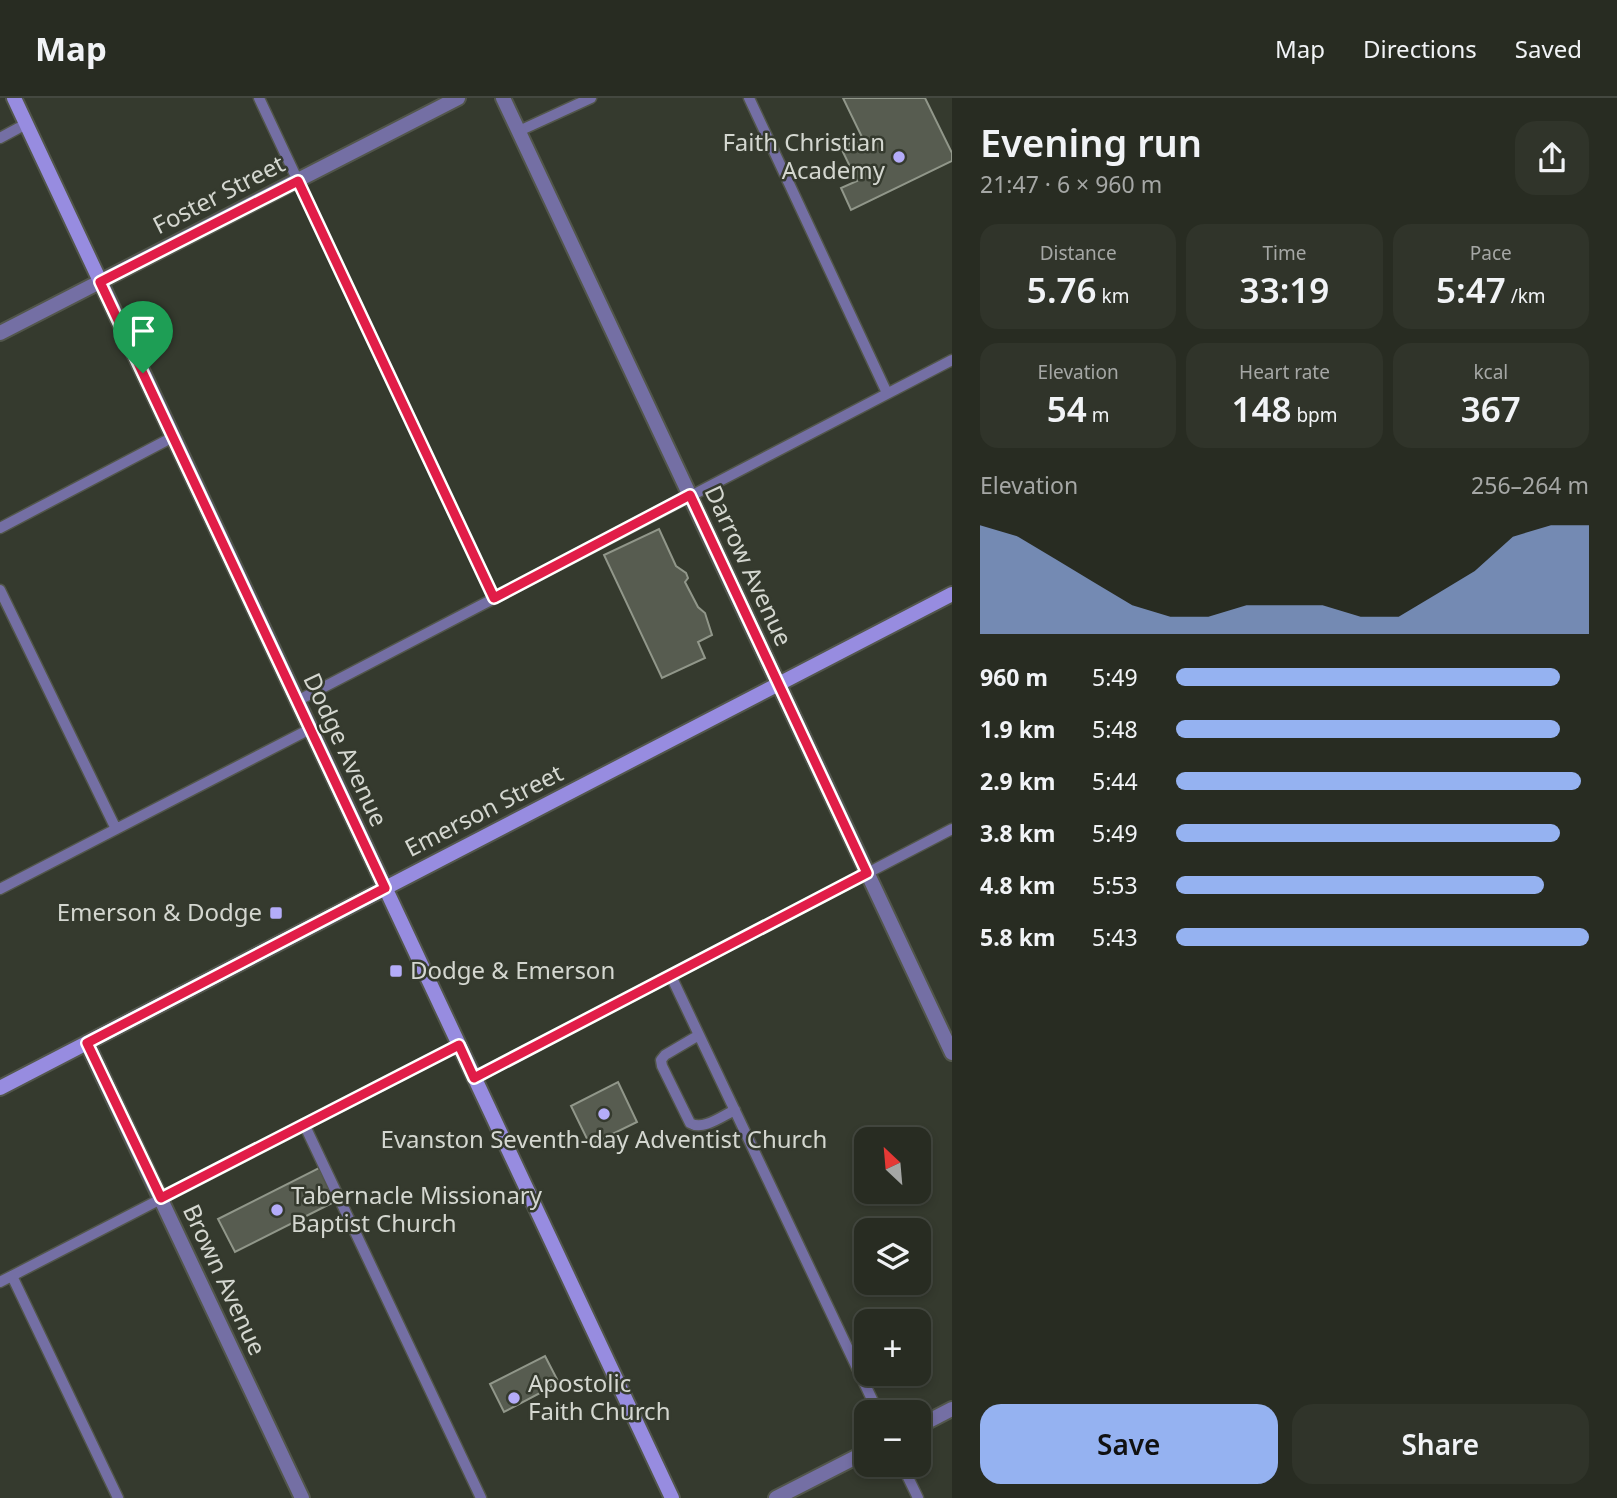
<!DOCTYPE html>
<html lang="en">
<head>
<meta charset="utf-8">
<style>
  :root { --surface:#282c22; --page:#30342a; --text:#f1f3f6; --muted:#a5a7a5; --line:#444840; --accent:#95b2f1 }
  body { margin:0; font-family:"Noto Sans",sans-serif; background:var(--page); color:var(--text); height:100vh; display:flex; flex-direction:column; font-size:26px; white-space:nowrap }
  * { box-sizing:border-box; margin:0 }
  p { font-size:23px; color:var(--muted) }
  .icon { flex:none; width:38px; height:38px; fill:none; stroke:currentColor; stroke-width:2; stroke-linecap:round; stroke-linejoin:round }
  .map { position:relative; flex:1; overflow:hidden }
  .panel { display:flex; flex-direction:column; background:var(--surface); width:665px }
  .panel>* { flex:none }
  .needle { width:46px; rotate:334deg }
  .fabs { position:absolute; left:854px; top:1029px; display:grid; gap:14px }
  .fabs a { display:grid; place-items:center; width:77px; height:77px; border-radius:14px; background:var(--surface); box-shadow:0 4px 10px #0003,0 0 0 2px var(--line); font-size:35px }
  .pin { position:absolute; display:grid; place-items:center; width:60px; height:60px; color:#fff; margin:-72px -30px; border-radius:50% 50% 50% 0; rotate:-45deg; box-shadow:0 0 7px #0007 }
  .pin .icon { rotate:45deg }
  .round { display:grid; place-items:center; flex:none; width:74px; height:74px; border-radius:21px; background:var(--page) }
  .headline { display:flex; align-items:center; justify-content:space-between; height:119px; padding:0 28px }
  h1 { font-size:38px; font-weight:600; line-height:52px }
  .metrics { display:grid; grid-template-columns:repeat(3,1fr); gap:10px; height:119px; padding:7px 28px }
  .metrics div { display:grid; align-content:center; border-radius:18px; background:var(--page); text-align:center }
  .metrics b { font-size:35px; font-weight:600 }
  .metrics small { font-size:19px; font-weight:400 }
  .metrics p { font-size:19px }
  .chart { height:196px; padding:14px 28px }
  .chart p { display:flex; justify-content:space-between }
  .chart svg { width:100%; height:126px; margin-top:7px; fill:var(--accent); opacity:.7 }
  .primary-button { display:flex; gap:14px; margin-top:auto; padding:14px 28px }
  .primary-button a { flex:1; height:80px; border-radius:21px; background:var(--accent); color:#111; font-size:28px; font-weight:600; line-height:80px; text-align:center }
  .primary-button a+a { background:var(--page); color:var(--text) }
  ul { padding:0 28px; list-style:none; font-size:23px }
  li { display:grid; grid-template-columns:112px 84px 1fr; align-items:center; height:52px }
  li i { height:18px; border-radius:9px; background:var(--accent) }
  header { display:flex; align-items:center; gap:42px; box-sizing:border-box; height:98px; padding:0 35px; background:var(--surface); border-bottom:2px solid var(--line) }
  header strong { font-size:33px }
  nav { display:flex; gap:38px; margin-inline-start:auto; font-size:24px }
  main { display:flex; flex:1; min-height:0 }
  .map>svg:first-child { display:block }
  .building { fill:#575c50; stroke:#91978a; stroke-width:2 }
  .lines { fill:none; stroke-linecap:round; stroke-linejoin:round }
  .lane-casing { stroke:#52564b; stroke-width:13 }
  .street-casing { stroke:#52564b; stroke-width:18 }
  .secondary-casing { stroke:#52564b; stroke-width:18 }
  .lane { stroke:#746fa4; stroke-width:10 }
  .street { stroke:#746fa4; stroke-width:14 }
  .secondary { stroke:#978ce0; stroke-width:14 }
  .route-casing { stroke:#fff; stroke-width:14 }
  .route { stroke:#e11d48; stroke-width:9 }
  .poi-dot { fill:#b4acf9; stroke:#353a2e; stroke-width:2.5 }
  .labels { text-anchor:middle; stroke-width:5; stroke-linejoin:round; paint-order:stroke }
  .poi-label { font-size:24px; fill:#d4d7d0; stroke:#353a2e; text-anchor:start }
  .street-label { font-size:24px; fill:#d4d7d0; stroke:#353a2e }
</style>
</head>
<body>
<header>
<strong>Map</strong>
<nav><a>Map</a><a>Directions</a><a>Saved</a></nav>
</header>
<main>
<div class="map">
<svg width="952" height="1400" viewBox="0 0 952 1400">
  <rect width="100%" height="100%" fill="#353a2e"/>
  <path class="building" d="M 843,0 L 925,0 L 952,55 L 952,63 L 851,112 L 841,90 L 857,83 L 841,50 L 862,39 Z
    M 659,431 L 676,468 L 686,475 L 688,480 L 685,484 L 698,509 L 705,515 L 712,537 L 698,544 L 705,560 L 662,580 L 604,457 Z
    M 618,984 L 637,1024 L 590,1047 L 571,1008 Z
    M 319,1070 L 336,1103 L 235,1154 L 218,1121 Z
    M 545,1258 L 559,1285 L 504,1314 L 490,1286 Z"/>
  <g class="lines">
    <g class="lane-casing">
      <path id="lane" d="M 259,0 L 494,500
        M 749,0 L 887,295
        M 519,33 L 591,0
        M 0,40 L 26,26
        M 0,430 L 173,339
        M 0,492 L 116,731
        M 297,603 L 952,262
        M 0,791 L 310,631
        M 671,878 L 878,1314
        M 699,937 L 665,957 L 661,962 L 662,968 L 690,1025 C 703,1033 722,1018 735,1012
        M 474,980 L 952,731
        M 304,1026 L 481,1400
        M 12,1178 L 118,1400
        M 0,1184 L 459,947
        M 902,1367 L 918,1400"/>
    </g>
    <g class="street-casing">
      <path id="street" d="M 503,0 L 952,955
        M 0,235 L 458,0
        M 87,945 L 302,1400
        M 919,1328 L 952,1311
        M 776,1400 L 866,1354"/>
    </g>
    <g class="secondary-casing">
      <path id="secondary" d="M 14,0 L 672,1400
        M 0,990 L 952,496"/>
    </g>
    <use href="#lane" class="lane"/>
    <use href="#street" class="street"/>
    <use href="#secondary" class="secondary"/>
  </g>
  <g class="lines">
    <g class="route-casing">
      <path id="route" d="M 298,83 L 494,500 L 690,397 L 867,775 L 474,980 L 459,947 L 161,1100 L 87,945 L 385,790 L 100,184 Z"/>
    </g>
    <use href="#route" class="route"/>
  </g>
  <g class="poi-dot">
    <circle cx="899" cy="59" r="7"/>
    <rect x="269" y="808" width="14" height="14" rx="3.5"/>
    <rect x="389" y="866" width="14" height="14" rx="3.5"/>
    <circle cx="604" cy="1016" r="7"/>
    <circle cx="277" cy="1112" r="7"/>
    <circle cx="514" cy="1300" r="7"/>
  </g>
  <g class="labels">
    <g class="poi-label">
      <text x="885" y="53" text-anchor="end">Faith Christian<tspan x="885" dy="28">Academy</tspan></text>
      <text x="262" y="823" text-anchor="end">Emerson &amp; Dodge</text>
      <text x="410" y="881">Dodge &amp; Emerson</text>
      <text x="604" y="1050" text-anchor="middle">Evanston Seventh-day Adventist Church</text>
      <text x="291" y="1106">Tabernacle Missionary<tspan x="291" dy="28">Baptist Church</tspan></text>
      <text x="528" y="1294">Apostolic<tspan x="528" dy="28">Faith Church</tspan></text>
    </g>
    <g class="street-label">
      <text transform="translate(219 97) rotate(-27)" y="8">Foster Street</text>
      <text transform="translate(748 468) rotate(65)" y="8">Darrow Avenue</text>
      <text transform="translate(345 652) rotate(65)" y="8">Dodge Avenue</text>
      <text transform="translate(484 713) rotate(-27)" y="8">Emerson Street</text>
      <text transform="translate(224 1182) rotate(65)" y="8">Brown Avenue</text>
    </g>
  </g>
</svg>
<div class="fabs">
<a><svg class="needle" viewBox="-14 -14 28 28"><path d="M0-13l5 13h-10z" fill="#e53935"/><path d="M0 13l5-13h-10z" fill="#a5a7a5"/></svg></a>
<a><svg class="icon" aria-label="layers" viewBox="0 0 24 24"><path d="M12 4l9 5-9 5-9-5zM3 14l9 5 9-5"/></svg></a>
<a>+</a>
<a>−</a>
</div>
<div class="pin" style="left:143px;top:275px;background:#1e9e55"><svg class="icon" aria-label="arrive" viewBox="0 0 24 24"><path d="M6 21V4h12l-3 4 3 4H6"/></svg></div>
</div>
<section class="panel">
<div class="headline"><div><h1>Evening run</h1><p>21:47 · 6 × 960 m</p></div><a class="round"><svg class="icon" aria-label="share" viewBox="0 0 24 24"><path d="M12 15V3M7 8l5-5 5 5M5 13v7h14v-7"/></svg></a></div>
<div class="metrics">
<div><p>Distance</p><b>5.76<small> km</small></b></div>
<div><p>Time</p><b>33:19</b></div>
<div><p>Pace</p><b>5:47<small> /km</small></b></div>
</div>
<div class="metrics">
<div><p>Elevation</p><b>54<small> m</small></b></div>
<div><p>Heart rate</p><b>148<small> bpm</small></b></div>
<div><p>kcal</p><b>367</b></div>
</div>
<div class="chart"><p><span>Elevation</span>256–264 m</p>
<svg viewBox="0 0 160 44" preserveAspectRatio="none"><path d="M0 44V6L10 10L20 18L30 26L40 34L50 38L60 38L70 34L80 34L90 34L100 38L110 38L120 30L130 22L140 10L150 6L160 6V44z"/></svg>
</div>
<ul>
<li><b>960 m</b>5:49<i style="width:93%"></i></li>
<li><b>1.9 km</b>5:48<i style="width:93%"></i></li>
<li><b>2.9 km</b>5:44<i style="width:98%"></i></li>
<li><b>3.8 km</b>5:49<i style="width:93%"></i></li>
<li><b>4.8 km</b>5:53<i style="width:89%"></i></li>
<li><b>5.8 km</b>5:43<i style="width:100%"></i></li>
</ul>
<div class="primary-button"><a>Save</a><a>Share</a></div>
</section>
</main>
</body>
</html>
